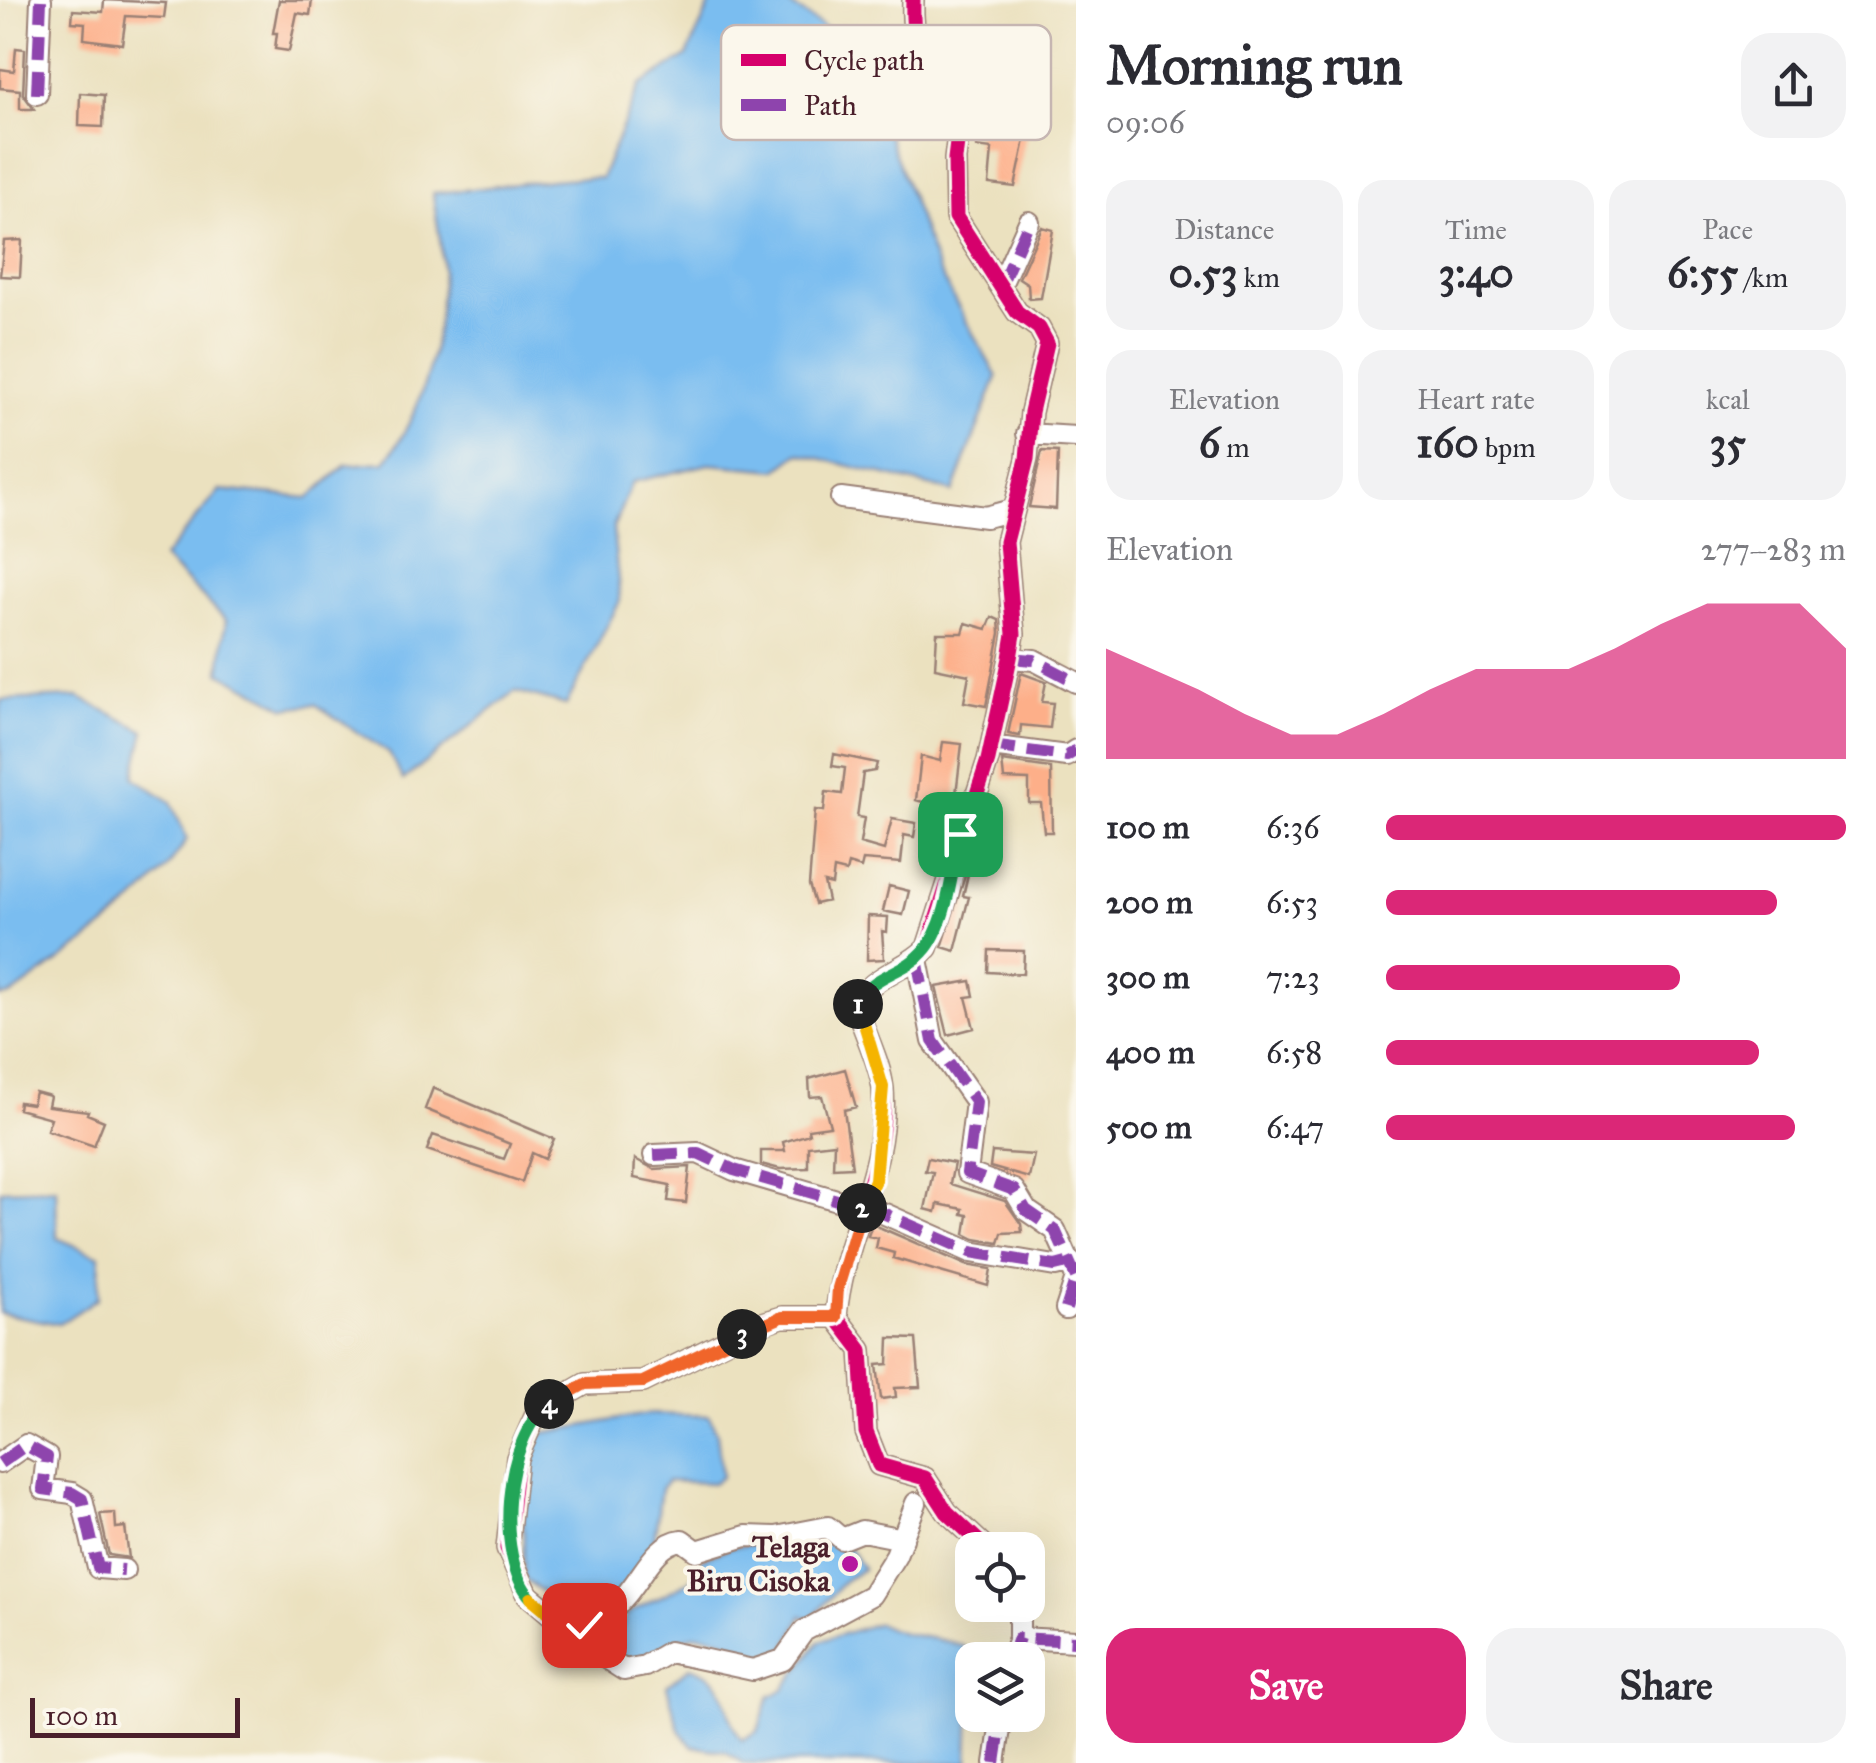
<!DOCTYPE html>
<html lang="en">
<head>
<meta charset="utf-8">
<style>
  :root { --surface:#fff; --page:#f2f2f3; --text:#2b2b33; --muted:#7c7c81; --accent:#db2777 }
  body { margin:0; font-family:"IM FELL Great Primer",serif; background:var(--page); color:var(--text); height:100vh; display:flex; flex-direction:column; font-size:38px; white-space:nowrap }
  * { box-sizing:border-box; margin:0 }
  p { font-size:32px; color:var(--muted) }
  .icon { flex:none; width:55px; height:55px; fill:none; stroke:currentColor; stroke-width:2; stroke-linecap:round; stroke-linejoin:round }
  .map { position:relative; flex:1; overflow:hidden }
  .panel { display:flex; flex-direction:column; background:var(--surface); width:800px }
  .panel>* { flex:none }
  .buttons { position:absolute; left:955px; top:1532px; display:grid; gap:20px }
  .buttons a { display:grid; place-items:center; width:90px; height:90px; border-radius:20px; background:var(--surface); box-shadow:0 10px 40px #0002; font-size:50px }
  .scale { position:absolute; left:30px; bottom:25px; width:210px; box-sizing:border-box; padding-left:10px; border:5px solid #4a1f2b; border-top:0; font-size:28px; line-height:35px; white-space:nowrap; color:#4a1f2b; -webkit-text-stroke:8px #fbf7ec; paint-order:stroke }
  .pin { position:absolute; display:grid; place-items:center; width:85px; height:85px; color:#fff; margin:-42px; border-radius:20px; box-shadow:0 5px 15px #0006 }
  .km { position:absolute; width:50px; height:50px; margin:-25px; border-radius:50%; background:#222; color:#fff; font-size:28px; line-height:50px; text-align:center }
  .round { display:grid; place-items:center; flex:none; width:105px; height:105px; border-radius:30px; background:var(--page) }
  .head { display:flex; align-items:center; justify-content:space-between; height:170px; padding:0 30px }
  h1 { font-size:55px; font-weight:700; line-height:75px }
  .stats { display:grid; grid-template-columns:repeat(3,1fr); gap:15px; height:170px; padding:10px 30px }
  .stats div { display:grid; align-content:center; border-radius:25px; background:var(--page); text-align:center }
  .stats b { font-size:42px; font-weight:700 }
  .stats small { font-size:28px; font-weight:400 }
  .stats p { font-size:28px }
  .chart { height:280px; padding:20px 30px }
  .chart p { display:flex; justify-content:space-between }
  .chart svg { width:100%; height:180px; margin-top:10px; fill:var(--accent); opacity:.7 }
  .button { display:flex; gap:20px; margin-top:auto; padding:20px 30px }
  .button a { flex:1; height:115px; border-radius:30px; background:var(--accent); color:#fff; font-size:40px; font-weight:700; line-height:115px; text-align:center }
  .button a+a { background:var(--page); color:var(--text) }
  ul { padding:0 30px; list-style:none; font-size:32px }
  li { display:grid; grid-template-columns:160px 120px 1fr; align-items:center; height:75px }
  li i { height:25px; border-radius:12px; background:var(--accent) }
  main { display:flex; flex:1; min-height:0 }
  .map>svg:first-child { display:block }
  .water { fill:#7abdf0; stroke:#626e8e; stroke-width:2.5 }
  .building { fill:#fdaf89 }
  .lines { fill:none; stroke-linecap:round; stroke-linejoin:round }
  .minor-casing { stroke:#9a8075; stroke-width:24 }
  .minor { stroke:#fff; stroke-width:20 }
  .quiet { stroke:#8e44ad; stroke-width:12; stroke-dasharray:25 12; stroke-linecap:butt }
  .cycleway-casing { stroke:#fbf7ec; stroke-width:21 }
  .cycleway { stroke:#d6006c; stroke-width:15 }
  .split-1-casing { stroke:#fff; stroke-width:20 }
  .split-2-casing { stroke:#fff; stroke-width:20 }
  .split-3-casing { stroke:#fff; stroke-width:20 }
  .split-4-casing { stroke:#fff; stroke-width:20 }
  .split-5-casing { stroke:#fff; stroke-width:20 }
  .split-6-casing { stroke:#fff; stroke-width:20 }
  .split-1 { stroke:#22a559; stroke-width:12 }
  .split-2 { stroke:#f5b400; stroke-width:12 }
  .split-3 { stroke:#f0652b; stroke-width:12 }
  .split-4 { stroke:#f0652b; stroke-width:12 }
  .split-5 { stroke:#22a559; stroke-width:12 }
  .split-6 { stroke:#f5b400; stroke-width:12 }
  .poi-dot { fill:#b5179e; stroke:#fbf7ec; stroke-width:4 }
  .labels { text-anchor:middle; stroke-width:8; stroke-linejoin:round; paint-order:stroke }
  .poi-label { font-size:30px; font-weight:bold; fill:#4a1f2b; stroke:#fbf7ec; text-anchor:end }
  .key { fill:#fbf7ec; stroke:#c6b6b2; stroke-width:2.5 }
  .key-label { font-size:28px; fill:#4a1f2b }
</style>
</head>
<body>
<main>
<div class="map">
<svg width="1076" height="1763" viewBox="0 0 1076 1763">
  <rect width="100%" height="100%" fill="#fbf7ec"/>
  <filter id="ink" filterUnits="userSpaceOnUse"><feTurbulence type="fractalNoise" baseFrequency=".01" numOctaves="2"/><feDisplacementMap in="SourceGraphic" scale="20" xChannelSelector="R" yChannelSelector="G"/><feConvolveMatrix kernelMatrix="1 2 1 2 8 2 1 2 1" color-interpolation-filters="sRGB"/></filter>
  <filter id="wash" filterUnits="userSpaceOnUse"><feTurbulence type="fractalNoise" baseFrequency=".0048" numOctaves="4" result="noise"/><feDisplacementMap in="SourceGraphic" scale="40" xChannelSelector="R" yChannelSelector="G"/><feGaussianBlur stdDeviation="2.25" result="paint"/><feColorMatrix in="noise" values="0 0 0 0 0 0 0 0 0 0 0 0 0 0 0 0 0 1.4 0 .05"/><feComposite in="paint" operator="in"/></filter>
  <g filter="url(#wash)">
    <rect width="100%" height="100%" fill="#ebe1bf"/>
    <path class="water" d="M 712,0 L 783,0 L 856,49 L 938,270 L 997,377 L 953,492 L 799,453 L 777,470 L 709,464 L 632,482 L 613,528 L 620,601 L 566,705 L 515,691 L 403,780 L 389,753 L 315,704 L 286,708 L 220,672 L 226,620 L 163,558 L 220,490 L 309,498 L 346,465 L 385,462 C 424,411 439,342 442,278 C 444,251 436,220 433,193 C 490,189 544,177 601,178 L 640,85 L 687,56 Z
      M 78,697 L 145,731 L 134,777 L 171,802 L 187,839 C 152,900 69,953 12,995 L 0,997 L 0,700 Z
      M 56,1188 L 57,1238 L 100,1256 L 98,1298 L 59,1324 L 0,1313 L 0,1190 Z
      M 647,1414 L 709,1416 L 717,1434 L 722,1477 L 713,1483 L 667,1481 L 661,1489 C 657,1513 657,1545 644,1566 C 611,1619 566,1614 524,1578 L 523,1499 L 532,1435 Z
      M 772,1543 L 846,1543 L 863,1569 L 844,1581 L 811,1620 L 802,1616 L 782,1656 L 762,1661 C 707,1625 688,1626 639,1666 L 620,1656 L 614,1645 L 627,1614 L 690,1581 L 703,1558 L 730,1547 Z
      M 878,1623 C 909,1642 953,1634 972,1653 L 968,1763 L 743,1763 L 726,1752 L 692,1746 L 679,1730 L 667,1686 L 690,1667 C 736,1681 718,1707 742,1740 L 758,1731 L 769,1697 L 784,1689 L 820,1641 Z"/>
    <g id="blocks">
      <path class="building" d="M 104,0 L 166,3 L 164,18 L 126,16 L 122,44 L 84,39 L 85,23 L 72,22 L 73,10 L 103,12 Z
        M 279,0 L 312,0 L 310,15 L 297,13 L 289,51 L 275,49 L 277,33 L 273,33 Z
        M 16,48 L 25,49 L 23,94 L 34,109 L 20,109 L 20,90 L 0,88 L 0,69 L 14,71 Z
        M 80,93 L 104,95 L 103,127 L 79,126 Z
        M 979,124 L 1026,135 L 1015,187 L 989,184 L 992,149 L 976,147 Z
        M 1042,227 L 1053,230 L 1041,298 L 1029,299 L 1028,284 L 1019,278 Z
        M 22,240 L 20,277 L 0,276 L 4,241 Z
        M 1042,451 L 1058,452 L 1056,509 L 1029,507 Z
        M 992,617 L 999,620 L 1000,633 L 986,706 L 964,702 L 969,675 L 935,668 L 937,633 L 963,633 L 966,623 L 987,629 Z
        M 1021,673 L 1046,682 L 1042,702 L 1053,703 L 1050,728 L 1021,725 L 1020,736 L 1008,734 Z
        M 943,742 L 962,744 L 954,811 L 916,800 L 921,756 L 940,761 Z
        M 834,754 L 877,763 L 875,771 L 863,773 L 857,817 L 864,818 L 860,843 L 884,850 L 892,819 L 916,823 L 914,837 L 904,835 L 901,863 L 863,860 L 861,868 L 848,864 L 846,872 L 834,869 L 832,885 L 824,883 L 828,901 L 815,904 L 809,885 L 815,810 L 824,811 L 826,792 L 842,794 L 845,768 L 832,766 Z
        M 1002,761 L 1051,768 L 1052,832 L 1044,832 L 1041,803 L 1029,803 L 1029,780 L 1004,779 Z
        M 975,845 L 963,896 L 969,897 L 955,951 L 942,947 Z
        M 889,886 L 909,891 L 903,915 L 883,911 Z
        M 868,916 L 888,917 L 887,932 L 882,931 L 884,959 L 867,960 Z
        M 989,950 L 1024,951 L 1023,974 L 988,972 Z
        M 971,981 L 974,996 L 966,997 L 974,1028 L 948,1035 L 936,987 Z
        M 845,1069 L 856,1107 L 844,1110 L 852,1167 L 833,1168 L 834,1143 L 808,1146 L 808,1168 L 780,1169 L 761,1164 L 761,1151 L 785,1151 L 783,1142 L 809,1134 L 808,1129 L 830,1126 L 822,1096 L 810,1097 L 809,1079 Z
        M 433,1088 L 554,1139 L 545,1159 L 532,1153 L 522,1182 L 427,1150 L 433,1135 L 504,1159 L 510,1144 L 425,1109 Z
        M 35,1092 L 50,1096 L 48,1106 L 88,1111 L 87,1114 L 104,1121 L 94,1146 L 47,1130 L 51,1118 L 18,1109 L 19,1102 L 32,1104 Z
        M 992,1152 L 1034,1155 L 1029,1178 L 990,1167 Z
        M 928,1158 L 954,1163 L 950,1184 L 1005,1201 L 1021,1224 L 1022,1232 L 1002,1233 L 999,1243 L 975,1239 L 965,1234 L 968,1215 L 962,1214 L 963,1209 L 938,1204 L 936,1212 L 925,1209 L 933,1172 L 925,1171 Z
        M 635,1159 L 654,1169 L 690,1167 L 686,1203 L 668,1201 L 670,1185 L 634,1178 Z
        M 872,1224 L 966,1265 L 991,1269 L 988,1286 L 893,1258 L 894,1253 L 876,1248 L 878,1238 L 868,1236 Z
        M 889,1338 L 916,1339 L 920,1387 L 895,1388 L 896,1397 L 881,1399 L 877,1365 L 888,1364 Z
        M 115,1513 L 116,1528 L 125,1527 L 129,1558 L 109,1555 L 100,1514 Z"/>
    </g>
  </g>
  <g filter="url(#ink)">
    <use href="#blocks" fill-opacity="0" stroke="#9a8075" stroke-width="2.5"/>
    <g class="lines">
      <g class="minor-casing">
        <path id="minor" d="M 37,94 L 41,0
          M 1001,285 L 1029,222
          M 1027,434 L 1076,437
          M 841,498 L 986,517 L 1012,510
          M 1010,658 L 1034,660 L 1076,682
          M 991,746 L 1067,756 L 1076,750
          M 917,959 L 933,1041 L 976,1102 L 967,1173 L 1014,1190 L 1026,1210 L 1055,1230 L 1076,1277
          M 654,1155 L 698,1153 L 734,1170 L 885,1214 L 971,1252 L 1055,1266 L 1071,1262
          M 1066,1309 L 1076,1278
          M 836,1317 C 842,1238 889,1170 883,1089 C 880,1061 864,1034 857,1007 C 869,975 905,971 927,948 L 988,760 L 1010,658 L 1014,634 L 1006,542 L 1027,459 L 1031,412 L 1047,343 L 1039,328 L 1017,312 L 956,217 L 955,159 L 965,78 L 955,63 C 915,54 912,38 913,0
          M 0,1463 L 26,1445 L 47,1457 L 43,1489 L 72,1493 L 82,1499 L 98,1568 L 124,1570
          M 903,1539 L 862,1531 L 842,1539 L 828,1527 L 776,1537 L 746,1536 L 697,1551 L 682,1540 C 639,1545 635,1627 565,1626 L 528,1595 L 507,1548 L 517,1458 L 537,1412 L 585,1384 L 643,1382 L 762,1323 L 782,1317 L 836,1317 L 861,1350 L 866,1432 L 879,1465 L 925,1478 L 947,1512 L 988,1550
          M 589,1623 L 607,1659 L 624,1670 L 645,1666 L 669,1652 L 753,1670 L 783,1660 L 804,1631 L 871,1595 L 896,1555 L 916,1503
          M 1019,1638 L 1076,1641
          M 1011,1660 L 1019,1638 L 1019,1605
          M 995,1763 L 1002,1715"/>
      </g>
      <use href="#minor" class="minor"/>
      <path class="quiet" d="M 37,94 L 41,0
        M 1001,285 L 1029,222
        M 1010,658 L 1034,660 L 1076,682
        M 991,746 L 1067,756 L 1076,750
        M 917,959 L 933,1041 L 976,1102 L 967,1173 L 1014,1190 L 1026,1210 L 1055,1230 L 1076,1277
        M 654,1155 L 698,1153 L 734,1170 L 885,1214 L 971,1252 L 1055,1266 L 1071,1262
        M 1066,1309 L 1076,1278
        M 0,1463 L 26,1445 L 47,1457 L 43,1489 L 72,1493 L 82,1499 L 98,1568 L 124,1570
        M 1011,1660 L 1019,1638 L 1076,1641
        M 995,1763 L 1002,1715"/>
      <g class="cycleway-casing">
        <path id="cycleway" d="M 836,1317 C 842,1238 889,1170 883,1089 C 880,1061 864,1034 857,1007 C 869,975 905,971 927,948 L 988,760 L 1010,658 L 1014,634 L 1006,542 L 1027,459 L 1031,412 L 1047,343 L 1039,328 L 1017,312 L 956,217 L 955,159 L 965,78 L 955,63 C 915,54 912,38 913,0
          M 589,1623 L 565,1626 L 528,1595 L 507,1548 L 517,1458 L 537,1412 L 585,1384 L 643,1382 L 762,1323 L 782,1317 L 836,1317 L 861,1350 L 866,1432 L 879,1465 L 925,1478 L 947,1512 L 988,1550"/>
      </g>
      <use href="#cycleway" class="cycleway"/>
    </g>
  </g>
  <g class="lines" filter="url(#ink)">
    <g class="split-1-casing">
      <path id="split-1" d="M 858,1004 C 869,974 904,974 923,952 C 948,925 952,869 960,834"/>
    </g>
    <g class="split-2-casing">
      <path id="split-2" d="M 858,1004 L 883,1087 L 875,1180 L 862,1208"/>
    </g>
    <g class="split-3-casing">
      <path id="split-3" d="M 742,1334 L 782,1317 L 836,1317 L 838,1288 L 862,1208"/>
    </g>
    <g class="split-4-casing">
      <path id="split-4" d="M 549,1404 L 585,1384 L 643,1382 L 742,1334"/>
    </g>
    <g class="split-5-casing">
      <path id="split-5" d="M 531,1598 C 494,1557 504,1437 549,1404"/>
    </g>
    <g class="split-6-casing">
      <path id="split-6" d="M 531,1598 L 565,1626 L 584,1625"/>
    </g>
    <use href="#split-1" class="split-1"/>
    <use href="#split-2" class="split-2"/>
    <use href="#split-3" class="split-3"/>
    <use href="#split-4" class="split-4"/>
    <use href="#split-5" class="split-5"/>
    <use href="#split-6" class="split-6"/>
  </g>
  <circle class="poi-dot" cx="850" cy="1564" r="10"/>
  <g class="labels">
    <g class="poi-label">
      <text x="830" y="1557">Telaga<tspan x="830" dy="34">Biru Cisoka</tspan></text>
    </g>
  </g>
  <rect x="721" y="25" width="330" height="115" rx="15" class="key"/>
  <rect x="741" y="54" width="45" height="12" fill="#d6006c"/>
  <rect x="741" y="99" width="45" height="12" fill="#8e44ad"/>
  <g class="key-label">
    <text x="804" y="70">Cycle path</text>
    <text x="804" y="115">Path</text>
  </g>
</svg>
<div class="buttons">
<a><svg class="icon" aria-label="locate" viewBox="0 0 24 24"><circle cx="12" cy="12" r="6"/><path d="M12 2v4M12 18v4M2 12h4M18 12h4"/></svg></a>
<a><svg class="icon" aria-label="layers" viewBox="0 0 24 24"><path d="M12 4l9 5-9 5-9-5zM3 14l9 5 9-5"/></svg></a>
</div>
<div class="scale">100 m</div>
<div class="pin" style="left:960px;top:834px;background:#1e9e55"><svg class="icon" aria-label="arrive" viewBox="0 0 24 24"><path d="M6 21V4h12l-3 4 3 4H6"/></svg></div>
<div class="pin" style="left:584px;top:1625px;background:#d93025"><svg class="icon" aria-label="check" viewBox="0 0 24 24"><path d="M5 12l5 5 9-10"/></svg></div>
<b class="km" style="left:858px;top:1004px">1</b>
<b class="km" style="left:862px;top:1208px">2</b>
<b class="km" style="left:742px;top:1334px">3</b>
<b class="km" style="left:549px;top:1404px">4</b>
</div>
<section class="panel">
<div class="head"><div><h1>Morning run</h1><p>09:06</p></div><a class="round"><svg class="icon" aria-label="share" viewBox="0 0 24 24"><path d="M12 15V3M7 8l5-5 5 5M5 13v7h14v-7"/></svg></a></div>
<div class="stats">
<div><p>Distance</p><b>0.53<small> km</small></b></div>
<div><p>Time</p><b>3:40</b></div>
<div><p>Pace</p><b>6:55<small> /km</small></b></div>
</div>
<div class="stats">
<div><p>Elevation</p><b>6<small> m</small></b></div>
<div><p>Heart rate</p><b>160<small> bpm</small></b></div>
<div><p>kcal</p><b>35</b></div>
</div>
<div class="chart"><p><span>Elevation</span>277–283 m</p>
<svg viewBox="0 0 160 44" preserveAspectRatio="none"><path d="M0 44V17L10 22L20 27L30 33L40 38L50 38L60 33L70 27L80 22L90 22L100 22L110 17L120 11L130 6L140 6L150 6L160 17V44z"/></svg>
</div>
<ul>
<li><b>100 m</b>6:36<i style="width:100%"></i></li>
<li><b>200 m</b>6:53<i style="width:85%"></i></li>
<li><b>300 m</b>7:23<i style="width:64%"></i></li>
<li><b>400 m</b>6:58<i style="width:81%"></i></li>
<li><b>500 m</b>6:47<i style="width:89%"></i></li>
</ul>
<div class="button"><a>Save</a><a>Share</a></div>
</section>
</main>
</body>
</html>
